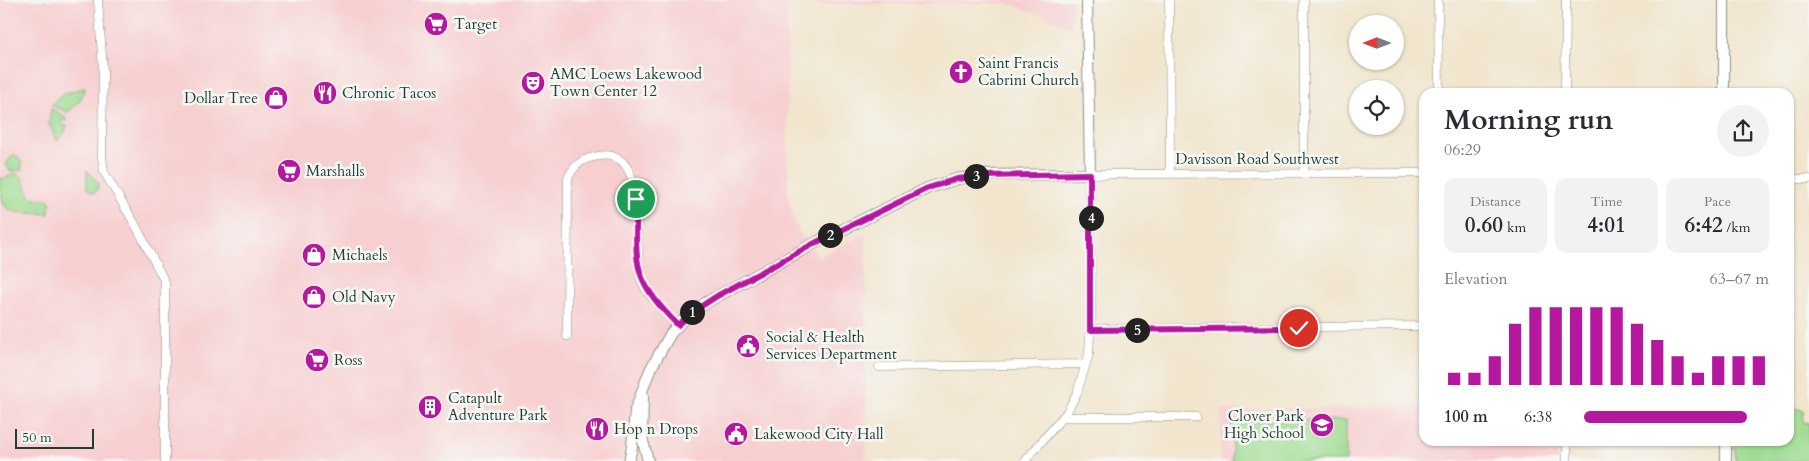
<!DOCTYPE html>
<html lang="en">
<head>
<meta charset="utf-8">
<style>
  :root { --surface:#fff; --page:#f2f2f3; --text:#2b2b33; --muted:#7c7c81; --accent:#b5179e }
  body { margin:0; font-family:Cardo,serif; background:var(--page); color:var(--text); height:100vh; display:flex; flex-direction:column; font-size:19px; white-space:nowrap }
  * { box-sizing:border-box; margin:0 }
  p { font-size:16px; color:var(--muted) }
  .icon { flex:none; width:28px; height:28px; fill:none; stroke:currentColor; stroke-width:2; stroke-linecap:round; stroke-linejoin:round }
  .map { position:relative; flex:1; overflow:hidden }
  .details { position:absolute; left:1419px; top:88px; width:375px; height:358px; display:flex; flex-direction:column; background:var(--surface); border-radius:15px; box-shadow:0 1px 4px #0004 }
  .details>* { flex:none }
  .needle { width:32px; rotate:270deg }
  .buttons { position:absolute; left:1349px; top:15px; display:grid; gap:10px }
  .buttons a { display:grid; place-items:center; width:55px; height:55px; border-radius:50%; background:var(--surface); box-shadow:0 1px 4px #0004; font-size:25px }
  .scale { position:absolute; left:15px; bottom:12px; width:79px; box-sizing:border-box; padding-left:5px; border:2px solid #1f3d34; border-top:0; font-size:14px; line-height:18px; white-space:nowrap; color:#1f3d34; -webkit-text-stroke:4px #f6f6f2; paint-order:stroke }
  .pin { position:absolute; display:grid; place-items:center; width:42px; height:42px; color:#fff; margin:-21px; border:2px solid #fff; border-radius:50%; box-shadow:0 1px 5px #0007 }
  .km { position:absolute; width:25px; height:25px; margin:-12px; border-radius:50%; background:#222; color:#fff; font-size:14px; line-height:25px; text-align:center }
  .round { display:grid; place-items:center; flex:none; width:52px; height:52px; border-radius:26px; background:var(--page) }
  .headline { display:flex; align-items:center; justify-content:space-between; height:85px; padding:0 25px }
  h1 { font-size:28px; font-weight:800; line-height:38px }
  .metrics { display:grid; grid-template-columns:repeat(3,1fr); gap:8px; height:85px; padding:5px 25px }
  .metrics div { display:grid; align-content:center; border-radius:12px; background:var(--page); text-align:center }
  .metrics b { font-size:21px; font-weight:800 }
  .metrics small { font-size:14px; font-weight:400 }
  .metrics p { font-size:14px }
  .chart { height:140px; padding:10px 25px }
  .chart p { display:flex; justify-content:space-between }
  .chart svg { width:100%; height:90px; margin-top:5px; stroke:var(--accent); stroke-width:6 }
  ul { padding:0 25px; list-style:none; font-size:16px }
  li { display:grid; grid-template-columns:80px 60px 1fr; align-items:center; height:38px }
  li i { height:12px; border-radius:6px; background:var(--accent) }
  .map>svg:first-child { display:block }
  .built { fill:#f7cfd0 }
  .green { fill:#9edc91; stroke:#5e8c62 }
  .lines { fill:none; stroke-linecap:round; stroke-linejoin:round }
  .minor-casing { stroke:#889180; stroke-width:9 }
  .tertiary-casing { stroke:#889180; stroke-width:12 }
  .minor { stroke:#fff; stroke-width:8 }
  .tertiary { stroke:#fff; stroke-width:10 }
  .route-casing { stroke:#fff; stroke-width:10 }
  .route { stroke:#b5179e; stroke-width:6 }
  .labels { text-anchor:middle; stroke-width:5; stroke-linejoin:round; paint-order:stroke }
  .poi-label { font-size:15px; fill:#1f3d34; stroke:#f6f6f2; text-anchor:start }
  .street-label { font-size:15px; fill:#1f3d34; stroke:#f6f6f2 }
</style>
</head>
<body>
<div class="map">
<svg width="1809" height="461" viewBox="0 0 1809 461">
  <rect width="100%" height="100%" fill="#f6f6f2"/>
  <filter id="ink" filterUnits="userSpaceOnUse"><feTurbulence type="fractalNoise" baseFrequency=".02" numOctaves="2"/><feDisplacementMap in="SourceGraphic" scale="10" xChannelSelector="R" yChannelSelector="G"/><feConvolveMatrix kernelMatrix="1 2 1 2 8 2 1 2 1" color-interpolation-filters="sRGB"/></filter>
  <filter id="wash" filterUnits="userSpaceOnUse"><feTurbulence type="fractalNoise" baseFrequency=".0096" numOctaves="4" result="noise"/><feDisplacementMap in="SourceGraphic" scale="20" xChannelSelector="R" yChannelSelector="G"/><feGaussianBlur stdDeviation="1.12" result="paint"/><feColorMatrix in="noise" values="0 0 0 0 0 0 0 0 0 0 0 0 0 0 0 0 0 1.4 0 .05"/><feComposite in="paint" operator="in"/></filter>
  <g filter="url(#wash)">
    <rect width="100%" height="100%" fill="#f1e5cd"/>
    <path class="built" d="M 0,0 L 1072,0 L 1072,27 L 1007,3 L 787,4 L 788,196 L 793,216 L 802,236 L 819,257 L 866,233 L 866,461 L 0,461 Z
      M 1424,406 L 1424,440 L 1557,440 L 1557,461 L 1220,461 L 1221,410 Z"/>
    <path class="green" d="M 86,87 L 79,102 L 68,112 L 51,105 L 63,94 Z
      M 51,108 L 64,116 L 67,121 L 62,120 L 62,125 L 67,126 L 64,134 L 57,141 L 49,124 Z
      M 14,154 L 21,161 L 22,170 L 10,171 L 6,164 Z
      M 87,170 L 99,184 L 96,192 L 91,192 L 87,188 Z
      M 15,173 L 22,178 L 30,196 L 38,199 L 48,199 L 52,204 L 49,205 L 49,214 C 14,211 0,220 0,178 L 4,179 Z
      M 1789,406 L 1804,411 L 1803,422 L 1809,423 L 1809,461 L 1735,461 L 1735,440 L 1789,440 Z
      M 1346,420 L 1346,461 L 1232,461 L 1232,421 Z"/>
  </g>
  <g filter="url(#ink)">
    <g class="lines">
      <g class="minor-casing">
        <path id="minor" d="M 98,0 L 103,70 L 102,157 L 104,172 L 136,226 L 165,282 L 165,461
          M 1169,0 L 1170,173
          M 1304,0 L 1304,173
          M 1438,0 L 1439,92
          M 1565,92 L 1566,0
          M 1789,179 L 1809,179
          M 1091,329 L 1424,326
          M 567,336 L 568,178 C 572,169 580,160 590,158 C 656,137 629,248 642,281 C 649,298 665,312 678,325
          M 879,367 L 1086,364
          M 1064,417 L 1196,417
          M 1567,440 L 1567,461
          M 1025,461 L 1067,412 L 1077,393 L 1089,354 L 1091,314 L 1090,174 L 1424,173"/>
      </g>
      <g class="tertiary-casing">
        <path id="tertiary" d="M 1724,0 L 1724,92
          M 643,395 L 642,437 L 648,461
          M 1726,440 L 1726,461
          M 629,461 L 632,447 L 635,410 L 650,370 L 671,333 L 688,315 L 707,302 L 819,241 L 928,188 L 957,179 L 983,175 L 1090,174 L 1087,0"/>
      </g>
      <use href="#minor" class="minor"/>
      <use href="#tertiary" class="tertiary"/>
    </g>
  </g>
  <g class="lines" filter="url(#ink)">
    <g class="route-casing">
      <path id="route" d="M 636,199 C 637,263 629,277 678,325 L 697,309 L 717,296 L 819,241 L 928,188 L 957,179 L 983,176 L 1090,174 L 1090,330 L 1299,328"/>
    </g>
    <use href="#route" class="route"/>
  </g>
  <defs>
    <g id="supermarket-disc" transform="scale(1.25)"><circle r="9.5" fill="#b5179e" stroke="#f6f6f2"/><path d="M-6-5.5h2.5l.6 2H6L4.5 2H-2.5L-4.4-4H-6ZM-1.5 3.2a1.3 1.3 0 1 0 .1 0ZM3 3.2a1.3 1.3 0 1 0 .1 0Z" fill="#fff"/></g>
    <g id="church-disc" transform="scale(1.25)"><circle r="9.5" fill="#b5179e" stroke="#f6f6f2"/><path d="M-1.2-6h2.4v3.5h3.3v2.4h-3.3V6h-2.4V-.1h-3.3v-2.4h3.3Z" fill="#fff"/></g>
    <g id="theatre-disc" transform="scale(1.25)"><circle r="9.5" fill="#b5179e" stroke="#f6f6f2"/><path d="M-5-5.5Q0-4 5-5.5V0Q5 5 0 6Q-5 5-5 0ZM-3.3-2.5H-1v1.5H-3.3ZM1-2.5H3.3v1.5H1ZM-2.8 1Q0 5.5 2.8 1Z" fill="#fff"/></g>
    <g id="restaurant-disc" transform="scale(1.25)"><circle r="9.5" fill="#b5179e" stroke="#f6f6f2"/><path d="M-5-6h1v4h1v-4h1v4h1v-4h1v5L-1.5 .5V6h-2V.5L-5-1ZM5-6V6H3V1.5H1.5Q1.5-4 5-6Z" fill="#fff"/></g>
    <g id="shop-disc" transform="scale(1.25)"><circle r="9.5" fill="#b5179e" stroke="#f6f6f2"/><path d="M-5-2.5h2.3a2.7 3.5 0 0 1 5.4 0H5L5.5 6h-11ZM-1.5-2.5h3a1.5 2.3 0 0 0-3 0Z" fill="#fff"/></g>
    <g id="civic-disc" transform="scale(1.25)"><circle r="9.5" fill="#b5179e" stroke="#f6f6f2"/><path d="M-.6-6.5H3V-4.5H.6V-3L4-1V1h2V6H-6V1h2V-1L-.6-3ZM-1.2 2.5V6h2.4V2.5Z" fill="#fff"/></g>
    <g id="building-disc" transform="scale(1.25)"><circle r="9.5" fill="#b5179e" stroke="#f6f6f2"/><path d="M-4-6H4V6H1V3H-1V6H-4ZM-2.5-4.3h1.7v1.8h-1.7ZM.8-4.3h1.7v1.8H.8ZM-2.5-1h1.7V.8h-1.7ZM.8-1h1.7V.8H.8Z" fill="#fff"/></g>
    <g id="school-disc" transform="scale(1.25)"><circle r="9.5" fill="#b5179e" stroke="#f6f6f2"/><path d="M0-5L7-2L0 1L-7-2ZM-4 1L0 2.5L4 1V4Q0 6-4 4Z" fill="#fff"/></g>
  </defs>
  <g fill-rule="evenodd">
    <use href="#supermarket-disc" x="436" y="24"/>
    <use href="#church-disc" x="961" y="72"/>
    <use href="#theatre-disc" x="533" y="83"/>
    <use href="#restaurant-disc" x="325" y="93"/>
    <use href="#shop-disc" x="276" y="98"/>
    <use href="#supermarket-disc" x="289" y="171"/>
    <use href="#shop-disc" x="314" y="255"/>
    <use href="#shop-disc" x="314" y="297"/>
    <use href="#civic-disc" x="748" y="346"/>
    <use href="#supermarket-disc" x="317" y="360"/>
    <use href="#building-disc" x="430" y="407"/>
    <use href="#school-disc" x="1322" y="425"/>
    <use href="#restaurant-disc" x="597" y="429"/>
    <use href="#civic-disc" x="736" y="434"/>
  </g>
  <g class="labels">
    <g class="poi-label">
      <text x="454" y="29">Target</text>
      <text x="978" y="68">Saint Francis<tspan x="978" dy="17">Cabrini Church</tspan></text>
      <text x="550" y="79">AMC Loews Lakewood<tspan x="550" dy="17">Town Center 12</tspan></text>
      <text x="342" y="98">Chronic Tacos</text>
      <text x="258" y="103" text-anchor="end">Dollar Tree</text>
      <text x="306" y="176">Marshalls</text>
      <text x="332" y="260">Michaels</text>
      <text x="332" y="302">Old Navy</text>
      <text x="766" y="342">Social &amp; Health<tspan x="766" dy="17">Services Department</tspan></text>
      <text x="334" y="365">Ross</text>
      <text x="448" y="403">Catapult<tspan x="448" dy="17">Adventure Park</tspan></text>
      <text x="1304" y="421" text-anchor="end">Clover Park<tspan x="1304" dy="17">High School</tspan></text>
      <text x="614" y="434">Hop n Drops</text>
      <text x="754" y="439">Lakewood City Hall</text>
    </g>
    <g class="street-label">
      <text x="1257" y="164">Davisson Road Southwest</text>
    </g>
  </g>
</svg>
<div class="buttons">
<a><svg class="needle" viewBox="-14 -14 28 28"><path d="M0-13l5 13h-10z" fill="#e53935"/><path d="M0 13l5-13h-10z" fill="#7c7c81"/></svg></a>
<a><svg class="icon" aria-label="locate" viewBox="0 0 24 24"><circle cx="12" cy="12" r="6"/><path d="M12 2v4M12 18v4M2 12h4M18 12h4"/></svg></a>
</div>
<div class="scale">50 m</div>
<div class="pin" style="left:636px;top:199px;background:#1e9e55"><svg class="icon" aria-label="arrive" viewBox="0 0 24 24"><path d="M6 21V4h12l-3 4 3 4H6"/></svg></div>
<div class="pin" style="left:1299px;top:328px;background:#d93025"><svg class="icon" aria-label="check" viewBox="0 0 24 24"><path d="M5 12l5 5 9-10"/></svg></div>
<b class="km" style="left:692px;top:312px">1</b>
<b class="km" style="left:830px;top:235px">2</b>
<b class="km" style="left:976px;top:176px">3</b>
<b class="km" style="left:1091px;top:218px">4</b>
<b class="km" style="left:1137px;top:330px">5</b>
<section class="details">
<div class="headline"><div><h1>Morning run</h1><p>06:29</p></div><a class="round"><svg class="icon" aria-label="share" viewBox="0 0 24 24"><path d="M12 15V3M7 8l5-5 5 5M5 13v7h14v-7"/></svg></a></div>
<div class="metrics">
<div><p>Distance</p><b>0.60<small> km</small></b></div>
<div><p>Time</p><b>4:01</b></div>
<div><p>Pace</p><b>6:42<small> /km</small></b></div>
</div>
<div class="chart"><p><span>Elevation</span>63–67 m</p>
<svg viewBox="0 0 160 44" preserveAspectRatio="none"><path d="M5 44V38M15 44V38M25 44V30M35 44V14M45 44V6M55 44V6M65 44V6M75 44V6M85 44V6M95 44V14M105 44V22M115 44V30M125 44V38M135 44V30M145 44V30M155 44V30"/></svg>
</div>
<ul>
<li><b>100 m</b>6:38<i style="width:88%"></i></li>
</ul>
</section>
</div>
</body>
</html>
